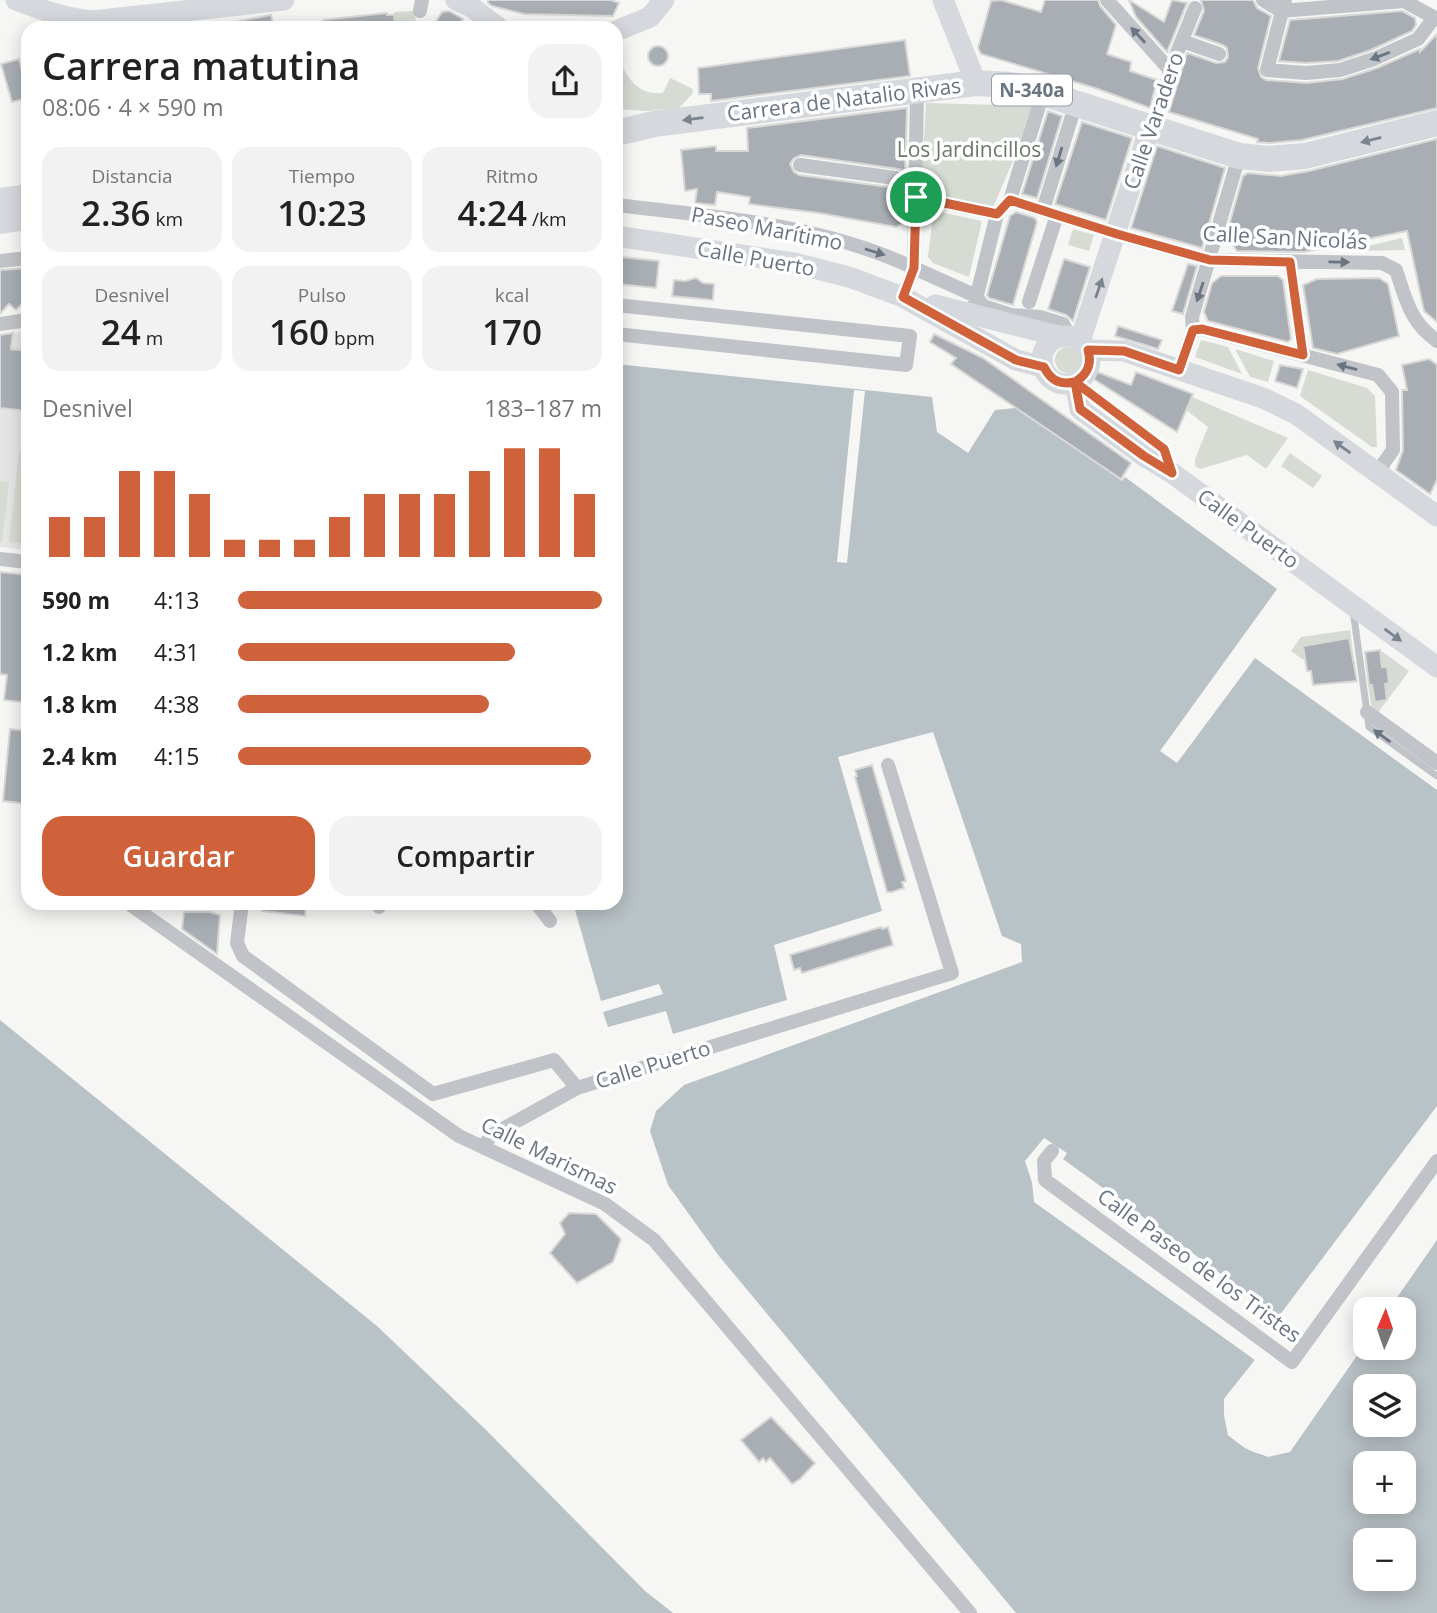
<!DOCTYPE html>
<html lang="es">
<head>
<meta charset="utf-8">
<style>
  :root { --surface:#fff; --page:#f2f2f2; --text:#222; --muted:#767676; --accent:#cf623a }
  body { margin:0; font-family:"Open Sans",sans-serif; background:var(--page); color:var(--text); height:100vh; display:flex; flex-direction:column; font-size:26px; white-space:nowrap }
  * { box-sizing:border-box; margin:0 }
  p { font-size:23px; color:var(--muted) }
  .icon { flex:none; width:38px; height:38px; fill:none; stroke:currentColor; stroke-width:2; stroke-linecap:round; stroke-linejoin:round }
  .map { position:relative; flex:1; overflow:hidden }
  .sheet { position:absolute; left:21px; top:21px; width:602px; height:889px; display:flex; flex-direction:column; background:var(--surface); border-radius:21px; box-shadow:0 4px 18px #0003 }
  .sheet>* { flex:none }
  .needle { width:46px; rotate:2deg }
  .tools { position:absolute; left:1353px; top:1297px; display:grid; gap:14px }
  .tools a { display:grid; place-items:center; width:63px; height:63px; border-radius:14px; background:var(--surface); box-shadow:0 4px 18px #0003; font-size:35px }
  .pin { position:absolute; display:grid; place-items:center; width:60px; height:60px; color:#fff; margin:-30px; border:4px solid #fff; border-radius:50%; box-shadow:0 2px 7px #0007 }
  .round { display:grid; place-items:center; flex:none; width:74px; height:74px; border-radius:21px; background:var(--page) }
  .headline { display:flex; align-items:center; justify-content:space-between; height:119px; padding:0 21px }
  h1 { font-size:38px; font-weight:600; line-height:52px }
  .figures { display:grid; grid-template-columns:repeat(3,1fr); gap:10px; height:119px; padding:7px 21px }
  .figures div { display:grid; align-content:center; border-radius:18px; background:var(--page); text-align:center }
  .figures b { font-size:35px; font-weight:600 }
  .figures small { font-size:19px; font-weight:400 }
  .figures p { font-size:19px }
  .chart { height:196px; padding:14px 21px }
  .chart p { display:flex; justify-content:space-between }
  .chart svg { width:100%; height:126px; margin-top:7px; stroke:var(--accent); stroke-width:6 }
  .button { display:flex; gap:14px; margin-top:auto; padding:14px 21px }
  .button a { flex:1; height:80px; border-radius:21px; background:var(--accent); color:#fff; font-size:28px; font-weight:600; line-height:80px; text-align:center }
  .button a+a { background:var(--page); color:var(--text) }
  ul { padding:0 21px; list-style:none; font-size:23px }
  li { display:grid; grid-template-columns:112px 84px 1fr; align-items:center; height:52px }
  li i { height:18px; border-radius:9px; background:var(--accent) }
  .map>svg:first-child { display:block }
  .built { fill:#e4e5e4 }
  .green { fill:#d6dbd3 }
  .water { fill:#b9c2c6; fill-rule:evenodd }
  .pier { fill:#f6f6f4 }
  .building { fill:#a8aeb3; stroke:#d8d8d6; stroke-width:2 }
  .lines { fill:none; stroke-linecap:round; stroke-linejoin:round }
  .lane { stroke:#c0c3c7; stroke-width:7 }
  .street { stroke:#c0c3c7; stroke-width:14 }
  .secondary { stroke:#d5d8dc; stroke-width:21 }
  .highway { stroke:#d5d8dc; stroke-width:26 }
  .oneway { fill:#697581 }
  .oneway2 { fill:#79848f }
  .route-casing { stroke:#fff; stroke-width:14 }
  .route { stroke:#cf623a; stroke-width:9 }
  .labels { text-anchor:middle; stroke-width:7; stroke-linejoin:round; paint-order:stroke }
  .shield { fill:#fff; stroke:#969ea7; stroke-width:2 }
  .shield-label { font-size:19px; font-weight:bold; fill:#697581 }
  .street-label { font-size:21px; fill:#697581; stroke:#fff }
  .park-label { font-size:21px; fill:#6a7967; stroke:#fff }
</style>
</head>
<body>
<div class="map">
<svg width="1437" height="1613" viewBox="0 0 1437 1613">
  <rect width="100%" height="100%" fill="#f6f6f4"/>
  <path class="built" d="M 28,331 L 28,550 L 0,547 L 0,335 Z"/>
  <path class="green" d="M 415,11 L 416,28 L 395,28 L 394,12 Z
    M 616,51 C 624,73 635,96 663,93 L 670,78 L 693,89 L 692,94 L 679,108 L 647,111 L 616,109 Z
    M 926,103 L 1036,106 L 993,208 L 921,193 Z
    M 940,212 L 982,221 L 969,277 L 933,263 L 928,257 L 933,215 Z
    M 1073,229 L 1094,235 L 1089,251 L 1068,245 Z
    M 1402,238 L 1405,250 L 1355,251 L 1355,249 Z
    M 1201,340 L 1228,347 L 1242,374 L 1195,357 Z
    M1055 360a13 13 0 1 1 26 0a13 13 0 1 1-26 0Z
    M 1235,349 L 1274,361 L 1268,382 L 1250,377 Z
    M 1308,370 L 1367,388 L 1375,396 L 1377,447 L 1372,447 L 1300,396 Z
    M 1192,397 L 1288,438 L 1266,469 L 1247,455 L 1200,469 L 1195,466 L 1195,459 L 1208,427 L 1186,410 Z
    M 19,452 L 28,453 L 28,544 L 9,542 Z
    M 1290,453 L 1322,476 L 1313,488 L 1281,466 Z
    M 0,481 L 9,482 L 2,542 L 0,542 Z
    M 1350,630 L 1357,682 L 1342,684 L 1356,681 L 1349,638 L 1303,646 L 1305,659 L 1302,659 L 1291,651 L 1301,637 Z
    M 1380,650 L 1409,671 L 1377,714 L 1372,710 L 1368,685 L 1372,685 L 1375,702 L 1387,700 L 1385,684 L 1389,682 L 1387,667 L 1382,667 Z"/>
  <path class="water" d="M 616,364 L 932,397 L 937,432 L 968,453 L 995,410 L 1016,408 L 1122,481 L 1125,477 L 1277,589 L 1160,751 L 1177,763 L 1255,658 L 1437,790 L 1437,1106 L 1279,1316 L 1063,1159 L 1067,1153 L 1044,1138 L 1025,1161 L 1036,1195 L 1255,1360 L 1224,1399 L 1228,1435 C 1252,1454 1260,1459 1290,1451 L 1365,1344 L 1365,1348 L 1404,1348 L 1404,1309 L 1389,1309 L 1437,1240 L 1437,1613 L 1016,1613 L 719,1256 L 668,1185 L 650,1131 L 656,1111 L 684,1085 L 1022,962 L 1021,944 L 1002,936 L 933,732 L 838,757 L 882,911 L 774,945 L 787,1000 L 673,1034 L 666,1011 L 608,1027 L 603,1012 L 663,994 L 659,984 L 601,1001 L 573,903 L 616,903 ZM 1365,1386 L 1404,1386 L 1404,1424 L 1365,1424 ZM 1365,1463 L 1404,1463 L 1404,1502 L 1365,1502 ZM 1365,1540 L 1404,1540 L 1404,1578 L 1365,1578 Z
    M 0,1020 L 377,1326 L 485,1429 L 645,1591 L 673,1613 L 0,1613 Z"/>
  <path class="pier" d="M 854,390 L 865,391 L 847,563 L 837,562 Z
    M 1032,1182 L 1037,1185 L 1039,1193 L 1258,1358 L 1258,1362 L 1228,1400 L 1228,1415 L 1231,1433 L 1247,1445 L 1268,1453 L 1288,1448 L 1365,1340 L 1365,1344 L 1290,1452 L 1268,1457 L 1245,1448 L 1228,1435 L 1224,1415 L 1224,1399 L 1255,1360 L 1034,1202 Z"/>
  <path class="building" d="M 488,0 L 611,0 L 619,3 L 613,16 L 524,14 L 492,6 L 488,3 Z
    M 1001,0 L 1041,12 L 1045,0 L 1098,0 L 1100,6 L 1116,25 L 1107,54 L 1131,62 L 1130,71 L 1157,80 L 1150,108 L 1095,88 L 981,54 L 978,48 L 991,1 Z
    M 1129,0 L 1164,22 L 1172,0 L 1187,3 L 1167,52 L 1136,17 Z
    M 1201,0 L 1253,0 L 1257,8 L 1271,16 L 1258,68 L 1261,77 L 1266,80 L 1307,83 L 1343,79 L 1377,68 L 1420,49 L 1420,52 L 1437,34 L 1437,108 L 1302,140 L 1269,143 L 1257,142 L 1258,139 L 1169,112 L 1187,53 L 1216,63 L 1225,62 L 1228,57 L 1227,48 L 1223,45 L 1194,35 L 1204,11 Z
    M 449,11 L 463,19 L 457,28 L 432,28 L 442,12 Z
    M 1402,11 L 1415,18 L 1416,25 L 1412,31 L 1371,50 L 1338,61 L 1306,63 L 1279,61 L 1290,20 Z
    M 387,13 L 387,15 L 394,15 L 395,28 L 324,28 L 323,20 Z
    M 271,15 L 274,28 L 235,28 L 234,22 Z
    M 905,40 L 910,76 L 711,101 L 711,94 L 699,94 L 698,68 Z
    M648 56a10 10 0 1 1 20 0a10 10 0 1 1-20 0Z
    M 19,59 L 28,98 L 12,102 L 1,64 Z
    M 907,108 L 905,170 L 801,155 L 793,159 L 790,164 L 794,172 L 799,175 L 903,189 L 905,192 L 903,223 L 896,227 L 819,213 L 749,204 L 750,197 L 717,192 L 715,205 L 695,203 L 697,189 L 685,191 L 681,150 L 716,146 L 716,151 L 748,151 L 747,128 Z
    M 1048,111 L 1062,116 L 1037,198 L 1022,194 Z
    M 1082,122 L 1132,138 L 1106,220 L 1055,204 Z
    M 1437,139 L 1437,322 L 1424,311 L 1407,231 L 1304,252 L 1237,251 L 1226,236 L 1243,176 L 1248,173 L 1281,176 L 1309,171 Z
    M 1157,146 L 1225,168 L 1202,248 L 1131,228 Z
    M 1016,212 L 1035,218 L 1037,222 L 1013,305 L 989,298 L 987,295 L 1010,216 Z
    M 621,257 L 659,261 L 656,288 L 618,284 Z
    M 1064,259 L 1090,267 L 1073,321 L 1066,315 L 1048,309 Z
    M 1188,264 L 1197,266 L 1183,314 L 1172,311 Z
    M 28,268 L 28,298 L 16,310 L 9,304 L 0,314 L 0,270 Z
    M 1221,276 L 1278,276 L 1283,280 L 1291,339 L 1288,342 L 1208,321 L 1204,312 L 1212,283 Z
    M 696,278 L 703,283 L 714,284 L 713,300 L 672,296 L 674,280 L 685,281 Z
    M 1379,278 L 1388,284 L 1399,336 L 1337,354 L 1313,348 L 1303,285 L 1317,279 Z
    M 1118,326 L 1162,340 L 1158,349 L 1115,336 Z
    M 13,333 L 11,349 L 28,351 L 28,411 L 0,408 L 0,335 Z
    M 934,334 L 983,358 L 1131,463 L 1121,479 L 951,364 L 956,358 L 930,342 Z
    M 1429,359 L 1437,365 L 1437,480 L 1430,494 L 1396,470 L 1403,450 L 1402,390 L 1407,390 L 1402,365 Z
    M 1280,365 L 1303,369 L 1297,388 L 1275,381 Z
    M 1087,368 L 1131,385 L 1136,372 L 1193,394 L 1177,432 L 1084,373 Z
    M 0,572 L 28,575 L 28,703 L 4,700 L 7,675 L 0,674 Z
    M 1349,638 L 1357,681 L 1313,685 L 1311,671 L 1307,671 L 1303,646 Z
    M 1380,650 L 1382,667 L 1387,667 L 1389,683 L 1385,684 L 1387,700 L 1375,702 L 1372,685 L 1369,685 L 1365,652 Z
    M 10,729 L 28,731 L 28,804 L 3,801 Z
    M 872,765 L 906,881 L 902,882 L 904,888 L 892,892 L 887,892 L 855,777 L 857,776 L 855,770 Z
    M 263,903 L 306,903 L 305,916 L 262,911 Z
    M 184,912 L 209,912 L 220,915 L 217,954 L 182,929 Z
    M 881,927 L 882,929 L 888,927 L 893,945 L 802,973 L 800,968 L 794,970 L 790,955 Z
    M 569,1213 L 596,1214 L 621,1239 L 613,1262 L 577,1283 L 550,1253 L 565,1234 L 560,1223 Z
    M 771,1417 L 815,1463 L 800,1479 L 792,1484 L 770,1458 L 766,1462 L 763,1458 L 759,1462 L 741,1440 Z"/>
  <g class="lines">
    <path class="lane" d="M 1081,386 L 1164,449 L 1169,466
      M 1353,610 L 1369,727 L 1437,776"/>
    <path class="street" d="M 1107,0 L 1170,70
      M 1263,0 L 1281,11 L 1404,1 L 1437,19
      M 1285,0 L 1267,70 L 1306,73 L 1340,70 L 1374,59 L 1418,39 L 1434,18
      M 420,11 L 422,0
      M 1182,41 L 1219,54
      M 917,90 L 914,268 L 976,296 L 983,306 L 1011,315 L 1040,317 L 1063,324 L 1070,337
      M 1150,127 L 1158,115 L 1170,70 L 1195,8
      M 800,165 L 917,181
      M 916,197 L 997,214
      M 1010,200 L 1117,234 L 1210,260 L 1382,263 L 1396,270 C 1406,300 1410,322 1437,341
      M 616,205 C 717,217 821,224 914,268 L 903,297
      M 1043,210 L 1076,103
      M 0,261 L 28,258
      M 1290,262 L 1303,355
      M 1029,302 L 1057,215
      M 975,303 L 997,214 L 1010,200 L 1043,93
      M 616,305 L 910,336 L 906,365 L 616,334
      M 0,324 L 28,320
      M 1193,330 L 1202,329 L 1378,375 L 1392,392 L 1393,450 L 1383,464 L 1382,476
      M 1179,370 L 1193,330 L 1192,317 L 1239,156
      M 0,559 L 28,562
      M 1367,712 L 1437,763
      M 128,903 L 459,1136 L 605,1204 L 654,1240 L 970,1613
      M 242,903 L 237,943 L 243,956 L 433,1094 L 554,1060 L 577,1088 L 952,973 L 888,765
      M 536,903 L 550,921
      M 379,907 L 380,903
      M 484,1148 L 490,1136 L 577,1088
      M 1052,1151 L 1044,1161 L 1045,1180 L 1292,1362 L 1437,1161"/>
    <path class="secondary" d="M 16,0 C 42,10 64,18 92,21 L 284,0
      M 456,0 L 470,6 L 499,28
      M 943,0 L 976,83
      M 616,31 L 650,17 L 664,0
      M 616,236 L 794,263 L 849,277 L 903,297 L 1016,360 L 1043,367
      M 935,305 L 1062,337
      M1042 360a24 24 0 1 1 48 0a24 24 0 1 1-48 0Z
      M 1080,341 L 1150,127
      M 1088,350 L 1124,351 L 1263,398 L 1296,414 L 1437,516
      M 1075,382 L 1080,409 L 1144,456 L 1172,473 L 1437,667"/>
    <path class="highway" d="M 616,133 L 654,124 L 976,83 L 1011,85 L 1043,93 L 1239,156 L 1269,159 L 1305,156 L 1437,123
      M 0,201 L 28,197
      M 0,221 L 28,217"/>
  </g>
  <defs><path id="oneway-solid" d="M-6-.8H1V-3.2L6.5 0L1 3.2V.8H-6Z" transform="scale(1.75)"/></defs>
  <g class="oneway">
    <use href="#oneway-solid" transform="translate(1138 35) rotate(-133)"/>
    <use href="#oneway-solid" transform="translate(1380 56) rotate(159)"/>
    <use href="#oneway-solid" transform="translate(1059 157) rotate(107)"/>
    <use href="#oneway-solid" transform="translate(875 252) rotate(17)"/>
    <use href="#oneway-solid" transform="translate(1339 262) rotate(1)"/>
    <use href="#oneway-solid" transform="translate(1200 292) rotate(108)"/>
    <use href="#oneway-solid" transform="translate(1347 367) rotate(-165)"/>
    <use href="#oneway-solid" transform="translate(1382 736) rotate(-144)"/>
  </g>
  <g class="oneway2">
    <use href="#oneway-solid" transform="translate(693 119) rotate(173)"/>
    <use href="#oneway-solid" transform="translate(1371 140) rotate(166)"/>
    <use href="#oneway-solid" transform="translate(1099 288) rotate(-71)"/>
    <use href="#oneway-solid" transform="translate(1342 447) rotate(-144)"/>
    <use href="#oneway-solid" transform="translate(1393 635) rotate(36)"/>
  </g>
  <g class="lines">
    <g class="route-casing">
      <path id="route" d="M 916,197 L 914,268 L 903,297 L 1016,360 L 1044,367 C 1051,381 1060,385 1075,382 L 1164,449 L 1172,473 L 1144,456 L 1080,409 L 1075,382 C 1088,374 1092,364 1088,350 L 1124,351 L 1179,370 L 1193,330 L 1202,329 L 1303,355 L 1290,262 L 1210,260 L 1117,234 L 1010,200 L 997,214 L 916,197"/>
    </g>
    <use href="#route" class="route"/>
  </g>
  <g class="labels">
    <rect class="shield" x="992" y="74.5" width="80" height="31" rx="5"/>
    <g class="shield-label">
      <text x="1032" y="97">N-340a</text>
    </g>
    <g class="street-label">
      <text transform="translate(844 100) rotate(-7)" y="7">Carrera de Natalio Rivas</text>
      <text transform="translate(1154 121) rotate(-71)" y="7">Calle Varadero</text>
      <text transform="translate(767 229) rotate(11)" y="7">Paseo Marítimo</text>
      <text transform="translate(1285 238) rotate(3)" y="7">Calle San Nicolás</text>
      <text transform="translate(756 259) rotate(10)" y="7">Calle Puerto</text>
      <text transform="translate(1248 529) rotate(36)" y="7">Calle Puerto</text>
      <text transform="translate(653 1065) rotate(-17)" y="7">Calle Puerto</text>
      <text transform="translate(549 1156) rotate(26)" y="7">Calle Marismas</text>
      <text transform="translate(1199 1266) rotate(36)" y="7">Calle Paseo de los Tristes</text>
    </g>
    <g class="park-label">
      <text x="969" y="157">Los Jardincillos</text>
    </g>
  </g>
</svg>
<div class="tools">
<a><svg class="needle" viewBox="-14 -14 28 28"><path d="M0-13l5 13h-10z" fill="#e53935"/><path d="M0 13l5-13h-10z" fill="#767676"/></svg></a>
<a><svg class="icon" aria-label="layers" viewBox="0 0 24 24"><path d="M12 4l9 5-9 5-9-5zM3 14l9 5 9-5"/></svg></a>
<a>+</a>
<a>−</a>
</div>
<div class="pin" style="left:916px;top:197px;background:#1e9e55"><svg class="icon" aria-label="arrive" viewBox="0 0 24 24"><path d="M6 21V4h12l-3 4 3 4H6"/></svg></div>
<section class="sheet">
<div class="headline"><div><h1>Carrera matutina</h1><p>08:06 · 4 × 590 m</p></div><a class="round"><svg class="icon" aria-label="share" viewBox="0 0 24 24"><path d="M12 15V3M7 8l5-5 5 5M5 13v7h14v-7"/></svg></a></div>
<div class="figures">
<div><p>Distancia</p><b>2.36<small> km</small></b></div>
<div><p>Tiempo</p><b>10:23</b></div>
<div><p>Ritmo</p><b>4:24<small> /km</small></b></div>
</div>
<div class="figures">
<div><p>Desnivel</p><b>24<small> m</small></b></div>
<div><p>Pulso</p><b>160<small> bpm</small></b></div>
<div><p>kcal</p><b>170</b></div>
</div>
<div class="chart"><p><span>Desnivel</span>183–187 m</p>
<svg viewBox="0 0 160 44" preserveAspectRatio="none"><path d="M5 44V30M15 44V30M25 44V14M35 44V14M45 44V22M55 44V38M65 44V38M75 44V38M85 44V30M95 44V22M105 44V22M115 44V22M125 44V14M135 44V6M145 44V6M155 44V22"/></svg>
</div>
<ul>
<li><b>590 m</b>4:13<i style="width:100%"></i></li>
<li><b>1.2 km</b>4:31<i style="width:76%"></i></li>
<li><b>1.8 km</b>4:38<i style="width:69%"></i></li>
<li><b>2.4 km</b>4:15<i style="width:97%"></i></li>
</ul>
<div class="button"><a>Guardar</a><a>Compartir</a></div>
</section>
</div>
</body>
</html>
